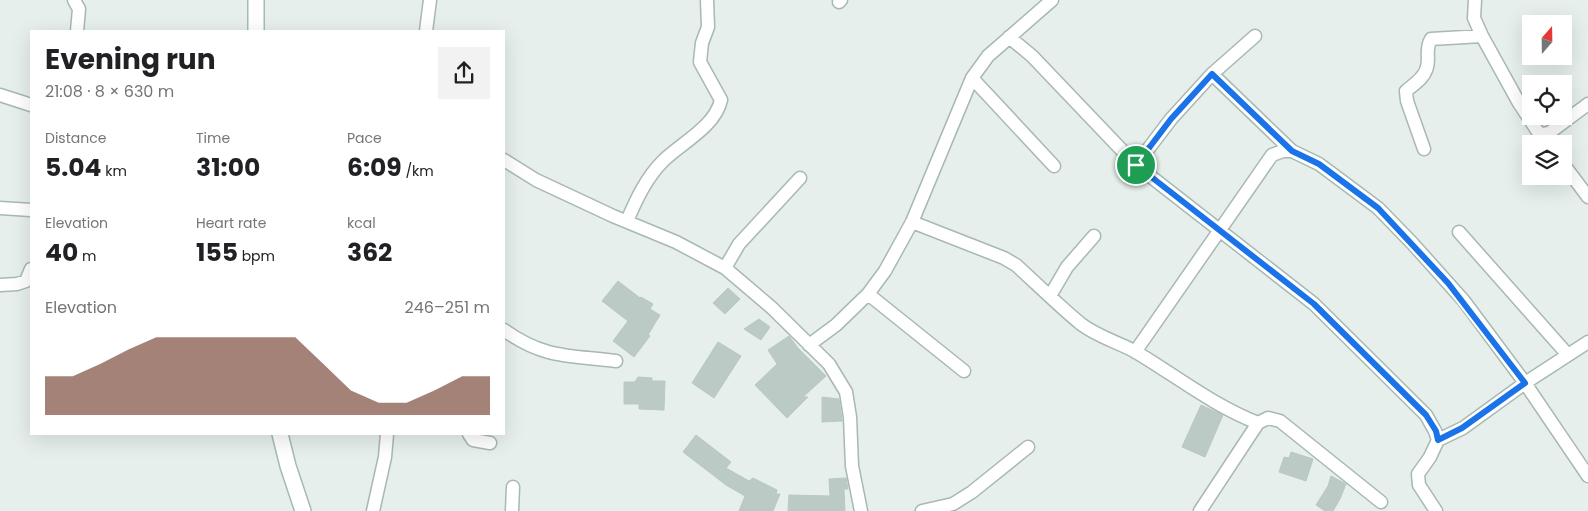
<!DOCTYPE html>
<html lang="en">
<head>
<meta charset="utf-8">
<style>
  :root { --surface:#fff; --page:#f2f2f2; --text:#202124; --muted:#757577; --accent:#7f4e3f }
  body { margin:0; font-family:Poppins,sans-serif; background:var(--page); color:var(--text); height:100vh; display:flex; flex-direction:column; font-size:19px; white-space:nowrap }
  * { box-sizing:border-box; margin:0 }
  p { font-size:16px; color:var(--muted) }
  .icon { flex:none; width:28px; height:28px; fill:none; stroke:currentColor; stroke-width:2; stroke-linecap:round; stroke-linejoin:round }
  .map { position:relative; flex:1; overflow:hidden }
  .panel { position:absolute; left:30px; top:30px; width:475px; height:405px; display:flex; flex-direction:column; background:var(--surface); border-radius:0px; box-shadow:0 5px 20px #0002 }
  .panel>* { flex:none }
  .needle { width:32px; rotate:20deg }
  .fabs { position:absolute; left:1522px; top:15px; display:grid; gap:10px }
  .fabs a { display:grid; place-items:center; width:50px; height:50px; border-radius:0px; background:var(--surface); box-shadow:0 5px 20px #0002; font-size:25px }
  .pin { position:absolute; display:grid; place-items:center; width:42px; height:42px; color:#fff; margin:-21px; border:2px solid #fff; border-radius:50%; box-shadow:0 1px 5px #0007 }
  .round { display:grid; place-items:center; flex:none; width:52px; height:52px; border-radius:0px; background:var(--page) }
  .head { display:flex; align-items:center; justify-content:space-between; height:85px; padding:0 15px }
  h1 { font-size:28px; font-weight:700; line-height:38px }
  .stats { display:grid; grid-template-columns:repeat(3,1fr); gap:8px; height:85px; padding:5px 15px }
  .stats div { display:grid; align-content:center }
  .stats b { font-size:25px; font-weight:700 }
  .stats small { font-size:14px; font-weight:400 }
  .stats p { font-size:14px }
  .chart { height:140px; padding:10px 15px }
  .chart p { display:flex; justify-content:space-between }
  .chart svg { width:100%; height:90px; margin-top:5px; fill:var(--accent); opacity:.7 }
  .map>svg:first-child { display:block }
  .building { fill:#bbcac4; stroke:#b8c9c2 }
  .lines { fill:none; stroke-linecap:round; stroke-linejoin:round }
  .street-casing { stroke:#a8b8b2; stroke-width:15 }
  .secondary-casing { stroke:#a4bbb3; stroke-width:18 }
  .street { stroke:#fff; stroke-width:12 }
  .secondary { stroke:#fff; stroke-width:15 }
  .route-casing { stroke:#fff; stroke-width:10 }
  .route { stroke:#1a73e8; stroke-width:6 }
</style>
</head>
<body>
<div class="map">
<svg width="1588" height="511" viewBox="0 0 1588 511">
  <rect width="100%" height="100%" fill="#e6efeb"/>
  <path class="building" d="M 618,281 L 640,298 L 641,297 L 653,304 L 650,309 L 660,315 L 648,335 L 650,336 L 634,357 L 613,341 L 628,321 L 602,301 Z
    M 728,288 L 740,299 L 725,314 L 713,303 Z
    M 759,319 L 770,327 L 761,340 L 744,329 Z
    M 789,336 L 798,348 L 826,376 L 803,397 L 808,397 L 787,418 L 755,385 L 777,364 L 768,350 Z
    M 718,342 L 741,356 L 714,398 L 692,383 Z
    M 638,377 L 652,378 L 652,381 L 665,381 L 664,410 L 639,409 L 639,404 L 624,404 L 624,382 L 635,382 Z
    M 822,397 L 839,399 L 842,421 L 822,422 Z
    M 1201,405 L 1223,415 L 1205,457 L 1182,447 Z
    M 696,435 L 731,462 L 726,468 L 749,481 L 753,478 L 777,490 L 776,494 L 780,494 L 773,511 L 739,511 L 745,496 L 726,485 L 683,452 Z
    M 1291,452 L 1313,459 L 1306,481 L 1279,472 L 1284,457 L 1289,458 Z
    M 1331,476 L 1346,484 L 1340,499 L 1333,511 L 1325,511 L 1316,505 L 1328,486 Z
    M 846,478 L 848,489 L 844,489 L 845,511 L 788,511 L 789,495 L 830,496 L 829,479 Z"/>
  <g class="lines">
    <g class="street-casing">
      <path id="street" d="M 74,0 L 79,9 L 77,31
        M 1475,0 L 1474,18 L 1482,36 L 1519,103 L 1538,132 L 1542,134 L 1549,133 L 1588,104
        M 839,2 L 841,0
        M 426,31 L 430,0
        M 1009,37 L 1032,56 L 1136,165 L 1314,304 L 1426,415 L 1435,431 L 1438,440 L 1430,457 L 1418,474 L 1419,485 L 1436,511
        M 1212,74 L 1292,151
        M 972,78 L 1054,166
        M 0,95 L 31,105
        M 1424,149 L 1407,101 L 1406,91 C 1413,85 1423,79 1426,70 C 1431,59 1424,51 1431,39 L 1482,36
        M 504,160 L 536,180 L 613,216 L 676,242 L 725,268 L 772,308 L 829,364 L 846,392 L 850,417 L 852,466 L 861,511
        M 1136,165 L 1171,119 L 1212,74 L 1255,36
        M 1564,165 L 1588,197
        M 0,208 L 31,210
        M 627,221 C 636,200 646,178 663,161 C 681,143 715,127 721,100 L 700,62 L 702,43 L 708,27 L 707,0
        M 912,222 L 1004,258 L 1016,265 C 1038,285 1059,306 1081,324 C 1098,337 1118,342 1136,352 C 1176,376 1214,406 1258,423
        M 1459,232 L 1568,355
        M 725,268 L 739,244 L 800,178
        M 0,285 L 17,284 L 26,281 L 31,269
        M 868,294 L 964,371
        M 1050,296 L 1067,267 L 1094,236
        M 504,330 C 545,359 569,355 616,361
        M 809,345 L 836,325 L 868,294 L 885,271 L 912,222 L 972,78 L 988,56 L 1052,0
        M 1135,352 L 1272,155 L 1283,151 L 1292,151 L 1319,164 L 1378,208 L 1413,244 L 1464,301 L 1525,383 L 1588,476
        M 469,434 L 473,440 L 490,443
        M 1438,440 L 1463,428 L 1525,383 L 1588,342
        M 373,511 L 385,457 L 387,434
        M 512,511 L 513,487
        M 922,511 L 953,504 L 972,492 L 1028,447
        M 1200,511 L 1258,423 L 1268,418 L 1280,421 L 1381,502"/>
    </g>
    <g class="secondary-casing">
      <path id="secondary" d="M 256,31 L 256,0
        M 280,434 L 288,466 L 303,511"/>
    </g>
    <use href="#street" class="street"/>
    <use href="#secondary" class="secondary"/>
  </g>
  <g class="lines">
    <g class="route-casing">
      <path id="route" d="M 1212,74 L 1292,151 L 1319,164 L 1378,208 L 1448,283 L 1525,383 L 1462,428 L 1438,440 L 1436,431 L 1426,415 L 1314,304 L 1136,165 L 1171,119 Z"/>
    </g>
    <use href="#route" class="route"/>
  </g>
</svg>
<div class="fabs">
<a><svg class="needle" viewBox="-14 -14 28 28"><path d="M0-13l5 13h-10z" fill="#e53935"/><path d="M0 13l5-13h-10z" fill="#757577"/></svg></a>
<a><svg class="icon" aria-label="locate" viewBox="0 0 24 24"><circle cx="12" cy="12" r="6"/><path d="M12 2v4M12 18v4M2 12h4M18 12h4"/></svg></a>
<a><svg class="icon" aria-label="layers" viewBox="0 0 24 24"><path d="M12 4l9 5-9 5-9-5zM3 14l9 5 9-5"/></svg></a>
</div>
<div class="pin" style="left:1136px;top:165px;background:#1e9e55"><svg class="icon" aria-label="arrive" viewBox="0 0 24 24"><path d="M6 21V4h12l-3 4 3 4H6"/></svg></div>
<section class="panel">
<div class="head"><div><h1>Evening run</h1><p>21:08 · 8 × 630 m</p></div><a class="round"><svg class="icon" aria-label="share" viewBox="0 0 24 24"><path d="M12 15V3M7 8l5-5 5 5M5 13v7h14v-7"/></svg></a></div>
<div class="stats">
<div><p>Distance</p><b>5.04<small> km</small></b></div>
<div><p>Time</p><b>31:00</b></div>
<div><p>Pace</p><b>6:09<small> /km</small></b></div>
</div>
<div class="stats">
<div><p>Elevation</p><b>40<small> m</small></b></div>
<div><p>Heart rate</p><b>155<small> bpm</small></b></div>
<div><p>kcal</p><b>362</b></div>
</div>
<div class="chart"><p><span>Elevation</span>246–251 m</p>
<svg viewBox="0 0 160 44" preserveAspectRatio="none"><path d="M0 44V25L10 25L20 19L30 12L40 6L50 6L60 6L70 6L80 6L90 6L100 19L110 32L120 38L130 38L140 32L150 25L160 25V44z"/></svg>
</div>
</section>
</div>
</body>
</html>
